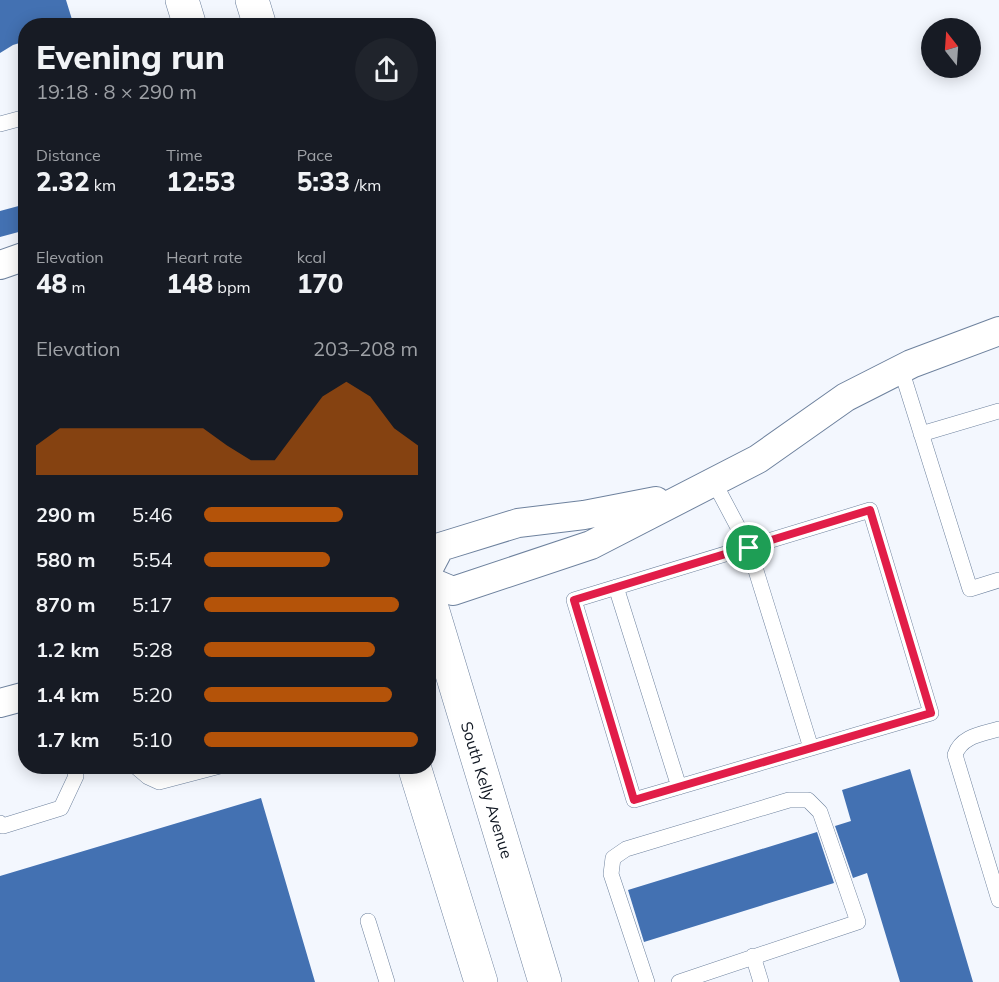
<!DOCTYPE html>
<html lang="en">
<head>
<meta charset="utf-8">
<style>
  :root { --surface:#171b24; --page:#20242c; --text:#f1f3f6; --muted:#9ea1a6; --accent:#b45309 }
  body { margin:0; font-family:Mulish,sans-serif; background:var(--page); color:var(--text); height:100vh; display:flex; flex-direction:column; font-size:22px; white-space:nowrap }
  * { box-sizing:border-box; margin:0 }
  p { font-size:20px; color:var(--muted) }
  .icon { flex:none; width:33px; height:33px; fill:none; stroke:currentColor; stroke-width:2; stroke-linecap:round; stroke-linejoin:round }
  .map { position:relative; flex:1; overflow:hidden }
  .details { position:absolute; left:18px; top:18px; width:418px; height:756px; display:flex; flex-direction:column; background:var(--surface); border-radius:24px; box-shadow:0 3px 15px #0003 }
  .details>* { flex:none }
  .needle { width:39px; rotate:343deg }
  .buttons { position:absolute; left:921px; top:18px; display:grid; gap:12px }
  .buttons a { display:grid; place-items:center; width:60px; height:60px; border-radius:50%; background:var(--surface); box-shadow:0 3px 15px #0003; font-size:30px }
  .pin { position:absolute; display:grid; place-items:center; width:51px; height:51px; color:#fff; margin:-26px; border:3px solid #fff; border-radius:50%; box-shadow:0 2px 6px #0007 }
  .round { display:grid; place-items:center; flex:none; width:63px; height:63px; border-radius:32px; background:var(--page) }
  .headline { display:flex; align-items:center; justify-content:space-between; height:102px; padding:0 18px }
  h1 { font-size:33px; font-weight:800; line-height:45px }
  .stats { display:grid; grid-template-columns:repeat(3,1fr); gap:9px; height:102px; padding:6px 18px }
  .stats div { display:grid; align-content:center }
  .stats b { font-size:26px; font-weight:800 }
  .stats small { font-size:16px; font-weight:400 }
  .stats p { font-size:16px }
  .chart { height:168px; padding:12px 18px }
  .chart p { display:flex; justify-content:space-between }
  .chart svg { width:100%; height:108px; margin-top:6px; fill:var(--accent); opacity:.7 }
  ul { padding:0 18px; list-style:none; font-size:20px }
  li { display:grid; grid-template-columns:96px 72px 1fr; align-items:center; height:45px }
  li i { height:15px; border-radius:8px; background:var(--accent) }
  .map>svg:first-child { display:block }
  .building { fill:#4371b2 }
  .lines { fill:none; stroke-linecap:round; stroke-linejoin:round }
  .lane-casing { stroke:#6e829e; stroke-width:16 }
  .street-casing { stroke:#6e829e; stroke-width:30 }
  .secondary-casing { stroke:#6e829e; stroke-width:34 }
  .lane { stroke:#fff; stroke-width:15 }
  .street { stroke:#fff; stroke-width:28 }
  .secondary { stroke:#fff; stroke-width:33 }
  .route-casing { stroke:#fff; stroke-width:12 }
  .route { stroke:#e11d48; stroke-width:8 }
  .labels { text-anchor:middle; stroke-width:6; stroke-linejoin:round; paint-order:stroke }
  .street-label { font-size:16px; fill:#0f1621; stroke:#fff }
</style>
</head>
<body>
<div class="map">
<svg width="999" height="982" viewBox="0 0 999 982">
  <rect width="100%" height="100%" fill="#f3f7fe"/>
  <path class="building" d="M 0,0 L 66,0 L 74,26 L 26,26 L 26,41 L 13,45 L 0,53 Z
    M 26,204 L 26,230 L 0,237 L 0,211 Z
    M 910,769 L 973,982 L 900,982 L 867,873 L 853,878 L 835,826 L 851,821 L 842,790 Z
    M 261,798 L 315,982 L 0,982 L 0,876 Z
    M 817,832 L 834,883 L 644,942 L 628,890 Z"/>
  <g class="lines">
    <g class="lane-casing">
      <path id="lane" d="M 0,124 L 26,117
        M 901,369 L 970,589 L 999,580
        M 921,434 L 999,411
        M 714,482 L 749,548 L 811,748
        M 870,510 L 931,713 L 634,800 L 574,600 Z
        M 616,587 L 679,787
        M 999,729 C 982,734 961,736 955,755 L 999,900
        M 135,766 L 148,777 L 159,782 L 220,766
        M 0,823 L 3,826 L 61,808 L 76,776 L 73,766
        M 368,921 L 387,982
        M 753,956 L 761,982
        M 647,982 L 611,874 L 613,858 L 626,849 L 789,800 L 808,800 L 820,812 L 858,922 L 679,982"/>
    </g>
    <g class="street-casing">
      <path id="street" d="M 0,265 L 26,256
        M 429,568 L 440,547 L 518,523 L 584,515 L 656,501
        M 429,581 L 453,591 L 591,545 L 758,459 L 846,397 L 911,364 L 999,331
        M 0,703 L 26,696"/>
    </g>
    <g class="secondary-casing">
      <path id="secondary" d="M 182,0 L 190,26
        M 252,0 L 260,26
        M 429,598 L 545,982
        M 414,766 L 481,982"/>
    </g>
    <use href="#lane" class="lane"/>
    <use href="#street" class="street"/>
    <use href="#secondary" class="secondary"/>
  </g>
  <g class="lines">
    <g class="route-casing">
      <path id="route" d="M 870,510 L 931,713 L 634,800 L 574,600 Z"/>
    </g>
    <use href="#route" class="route"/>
  </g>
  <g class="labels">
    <g class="street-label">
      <text transform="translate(487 790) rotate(73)" y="6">South Kelly Avenue</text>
    </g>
  </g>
</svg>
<div class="buttons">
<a><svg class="needle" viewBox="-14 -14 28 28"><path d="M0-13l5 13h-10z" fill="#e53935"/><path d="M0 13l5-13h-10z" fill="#9ea1a6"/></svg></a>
</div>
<div class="pin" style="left:749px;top:548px;background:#1e9e55"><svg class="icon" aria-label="arrive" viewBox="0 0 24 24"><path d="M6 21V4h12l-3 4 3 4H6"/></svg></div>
<section class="details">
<div class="headline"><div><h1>Evening run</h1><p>19:18 · 8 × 290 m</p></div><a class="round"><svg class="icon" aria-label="share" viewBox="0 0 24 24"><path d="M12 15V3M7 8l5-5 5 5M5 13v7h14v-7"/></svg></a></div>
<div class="stats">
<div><p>Distance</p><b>2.32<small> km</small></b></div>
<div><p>Time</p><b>12:53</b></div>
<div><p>Pace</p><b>5:33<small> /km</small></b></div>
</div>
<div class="stats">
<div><p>Elevation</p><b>48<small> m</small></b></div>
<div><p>Heart rate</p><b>148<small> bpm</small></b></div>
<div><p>kcal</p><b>170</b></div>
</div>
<div class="chart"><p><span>Elevation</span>203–208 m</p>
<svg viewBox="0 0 160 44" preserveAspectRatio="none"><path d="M0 44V32L10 25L20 25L30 25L40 25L50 25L60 25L70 25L80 32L90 38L100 38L110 25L120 12L130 6L140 12L150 25L160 32V44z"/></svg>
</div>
<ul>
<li><b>290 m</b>5:46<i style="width:65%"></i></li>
<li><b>580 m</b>5:54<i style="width:59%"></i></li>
<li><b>870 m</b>5:17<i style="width:91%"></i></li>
<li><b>1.2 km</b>5:28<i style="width:80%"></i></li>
<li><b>1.4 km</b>5:20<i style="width:88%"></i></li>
<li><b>1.7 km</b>5:10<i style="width:100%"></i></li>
</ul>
</section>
</div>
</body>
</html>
